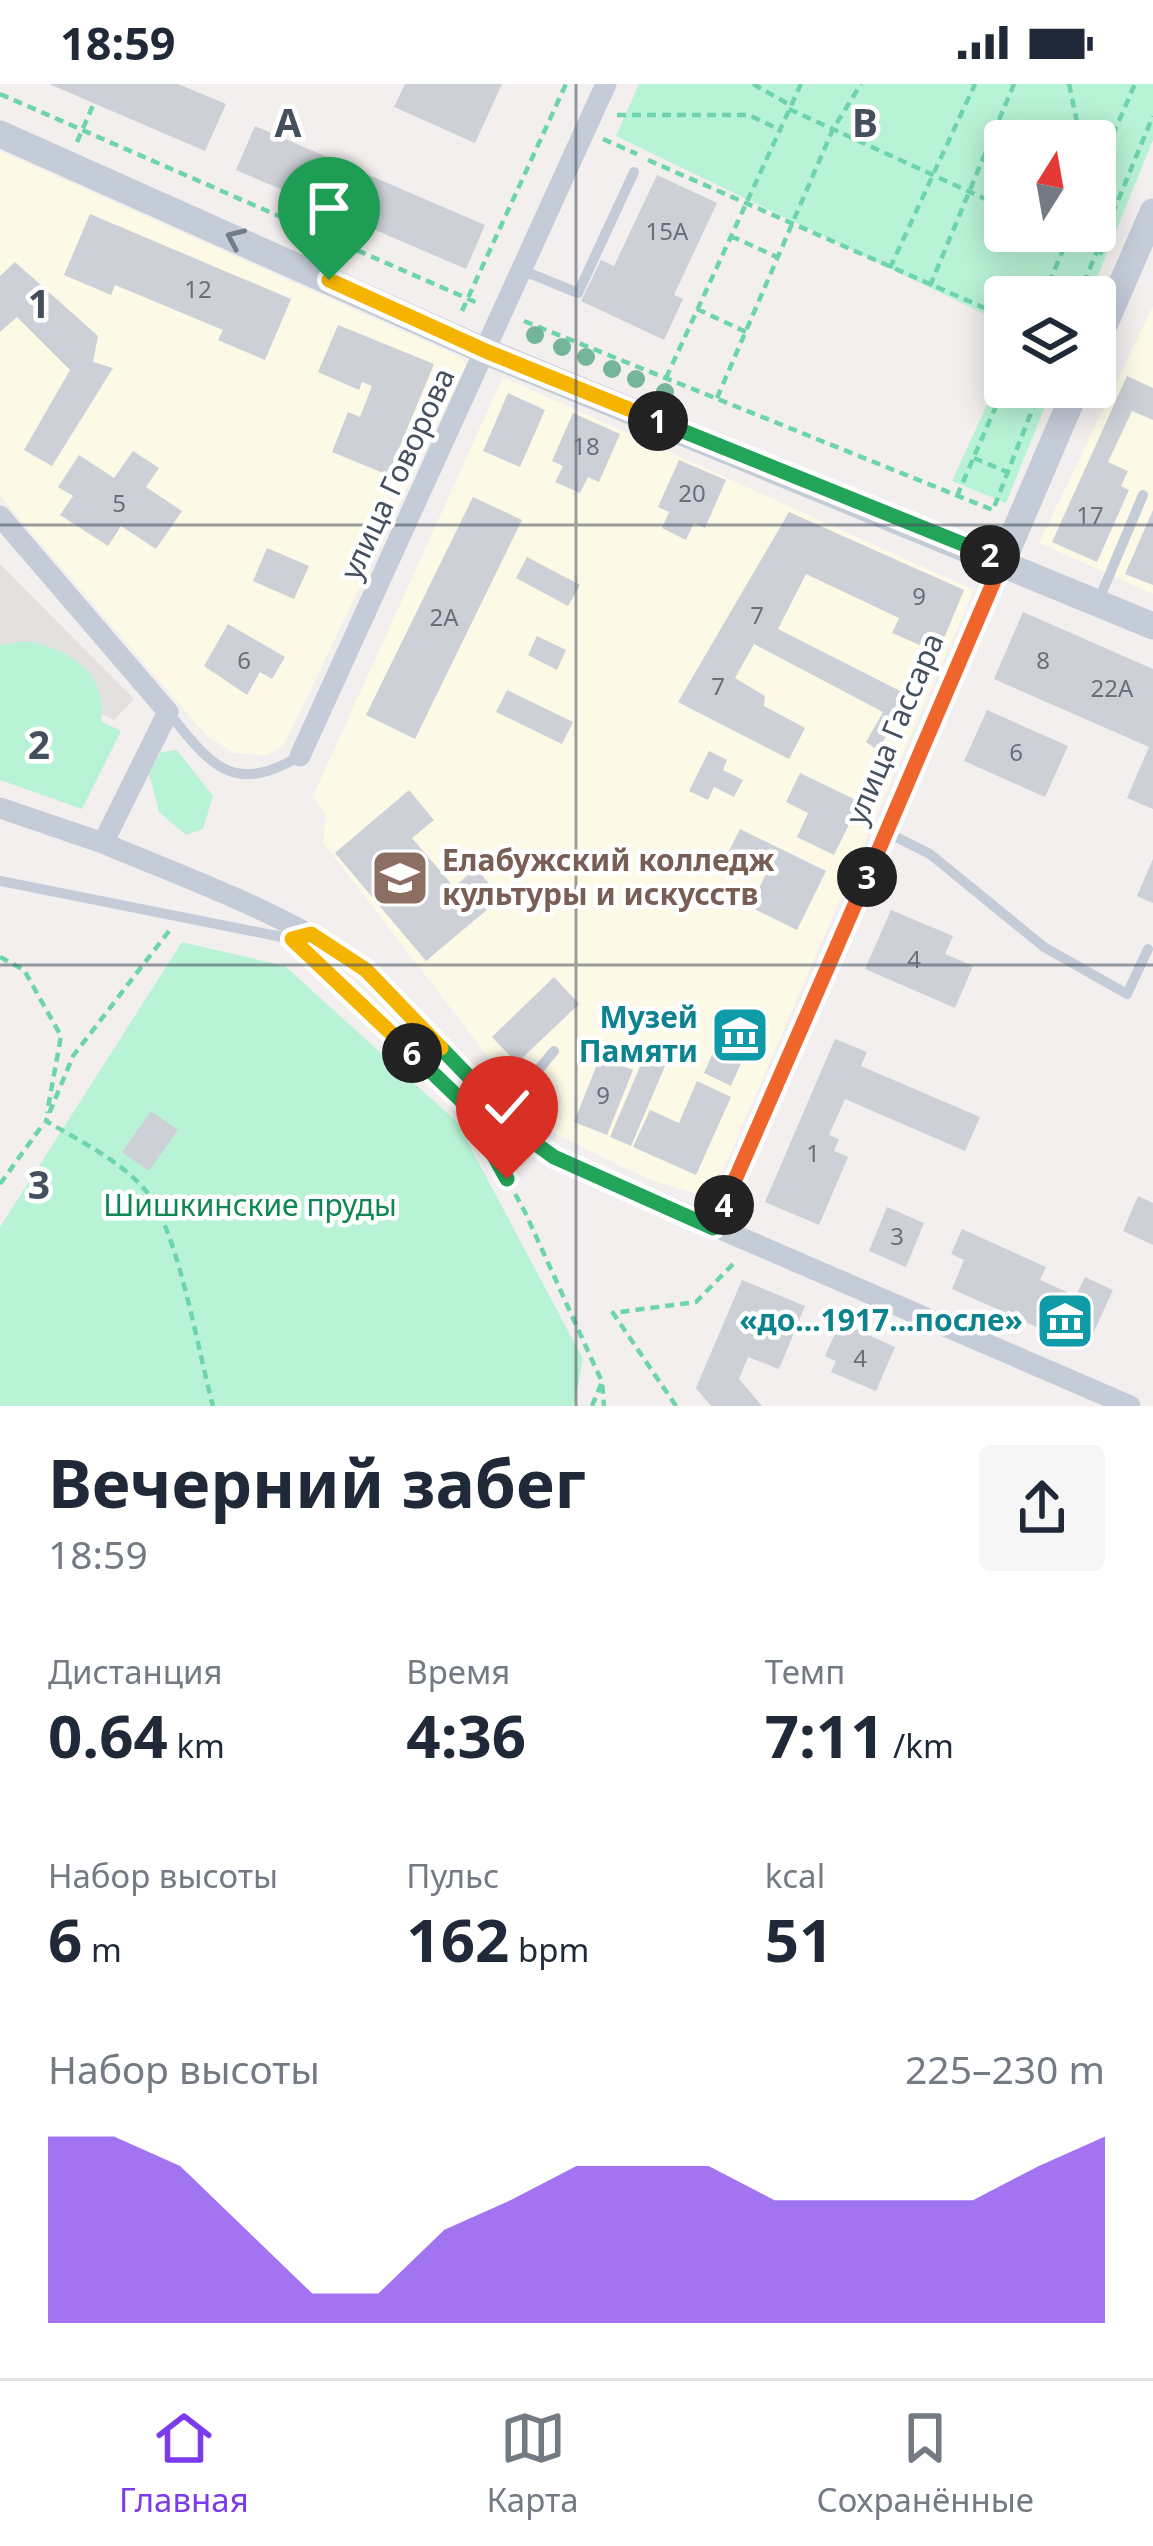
<!DOCTYPE html>
<html lang="ru">
<head>
<meta charset="utf-8">
<style>
  :root { --surface:#fff; --page:#f6f6f7; --text:#1f2937; --muted:#747a83; --line:#e0e1e3; --accent:#7c3aed }
  body { margin:0; font-family:"Noto Sans",sans-serif; background:var(--page); color:var(--text); height:100vh; display:flex; flex-direction:column; font-size:45px; white-space:nowrap }
  * { box-sizing:border-box; margin:0 }
  p { font-size:39px; color:var(--muted) }
  .icon { flex:none; width:66px; height:66px; fill:none; stroke:currentColor; stroke-width:2; stroke-linecap:round; stroke-linejoin:round }
  .map { position:relative; height:1322px; overflow:hidden }
  .side { display:flex; flex-direction:column; background:var(--surface); flex:1 }
  .side>* { flex:none }
  .needle { width:78px; rotate:11deg }
  .buttons { position:absolute; left:984px; top:36px; display:grid; gap:24px }
  .buttons a { display:grid; place-items:center; width:132px; height:132px; border-radius:12px; background:var(--surface); box-shadow:0 6px 30px #0003; font-size:60px }
  .pin { position:absolute; display:grid; place-items:center; width:102px; height:102px; color:#fff; margin:-123px -51px; border-radius:50% 50% 50% 0; rotate:-45deg; box-shadow:0 0 12px #0007 }
  .pin .icon { rotate:45deg }
  .km { position:absolute; width:60px; height:60px; margin:-30px; border-radius:50%; background:#222; color:#fff; font-size:33px; line-height:60px; text-align:center }
  .round { display:grid; place-items:center; flex:none; width:126px; height:126px; border-radius:12px; background:var(--page) }
  .overview { display:flex; align-items:center; justify-content:space-between; height:204px; padding:0 48px }
  h1 { font-size:66px; font-weight:700; line-height:90px }
  .figures { display:grid; grid-template-columns:repeat(3,1fr); gap:18px; height:204px; padding:12px 48px }
  .figures div { display:grid; align-content:center }
  .figures b { font-size:60px; font-weight:700 }
  .figures small { font-size:33px; font-weight:400 }
  .figures p { font-size:33px }
  .chart { height:336px; padding:24px 48px }
  .chart p { display:flex; justify-content:space-between }
  .chart svg { width:100%; height:216px; margin-top:12px; fill:var(--accent); opacity:.7 }
  .status { display:flex; justify-content:space-between; align-items:center; height:84px; padding:0 60px; background:var(--surface); direction:ltr }
  .status svg { height:33px; fill:currentColor }
  .tab-bar { display:flex; justify-content:space-around; align-items:center; height:168px; border-top:3px solid var(--line); background:var(--surface); font-size:33px; color:var(--muted) }
  .tab-bar a { display:grid; justify-items:center; gap:6px }
  .tab-bar .on { color:var(--accent) }
  .map>svg:first-child { display:block }
  .commercial { fill:#fdf9e7 }
  .education { fill:#e3e0e0 }
  .green { fill:#b9f3d5; fill-rule:evenodd }
  .building { fill:#cdd0d7 }
  .lines { fill:none; stroke-linecap:round; stroke-linejoin:round }
  .path { stroke:#6ed4ab; stroke-width:4.5; stroke-dasharray:9 6; stroke-linecap:butt }
  .service { stroke:#c4ccd8; stroke-width:10 }
  .minor { stroke:#c4ccd8; stroke-width:21 }
  .tertiary { stroke:#c4ccd8; stroke-width:27 }
  .tree { fill:#75b59a }
  .oneway { stroke:#717b89 }
  .split-1-casing { stroke:#fff; stroke-width:24 }
  .split-2-casing { stroke:#fff; stroke-width:24 }
  .split-3-casing { stroke:#fff; stroke-width:24 }
  .split-4-casing { stroke:#fff; stroke-width:24 }
  .split-5-casing { stroke:#fff; stroke-width:24 }
  .split-6-casing { stroke:#fff; stroke-width:24 }
  .split-7-casing { stroke:#fff; stroke-width:24 }
  .split-1 { stroke:#f5b400; stroke-width:15 }
  .split-2 { stroke:#22a559; stroke-width:15 }
  .split-3 { stroke:#f0652b; stroke-width:15 }
  .split-4 { stroke:#f0652b; stroke-width:15 }
  .split-5 { stroke:#22a559; stroke-width:15 }
  .split-6 { stroke:#f5b400; stroke-width:15 }
  .split-7 { stroke:#22a559; stroke-width:15 }
  .grid { fill:none; stroke:#45505e; stroke-width:3; stroke-opacity:0.55 }
  .labels { text-anchor:middle; stroke-width:9; stroke-linejoin:round; paint-order:stroke }
  .number-label { font-size:24px; fill:#67707c }
  .street-label { font-size:30px; fill:#45505e; stroke:#fff }
  .education-label { font-size:30px; font-weight:bold; fill:#785e54; stroke:#fff; text-anchor:start }
  .culture-label { font-size:30px; font-weight:bold; fill:#0d838f; stroke:#fff; text-anchor:end }
  .park-label { font-size:30px; fill:#0f8655; stroke:#fff }
  .grid-label { font-size:39px; text-anchor:middle; font-weight:bold; fill:#45505e; stroke:#fff; stroke-width:9; stroke-linejoin:round; paint-order:stroke }
</style>
</head>
<body>
<div class="status"><b>18:59</b><svg viewBox="0 0 49 12"><path d="M0 12V9h3v3zM5 12V6h3v6zM10 12V3h3v9zM15 12V0h3v12zM26 1h20v11H26zM47 4h2v5h-2z"/></svg></div>
<div class="map">
<svg width="1153" height="1322" viewBox="0 0 1153 1322">
  <rect width="100%" height="100%" fill="#f2efee"/>
  <path class="commercial" d="M 0,67 L 460,273 L 466,281 L 285,659 L 267,672 L 234,669 L 207,652 L 0,412 Z
    M 1153,222 L 1153,510 L 1039,459 Z
    M 503,293 L 974,506 L 711,1114 L 648,1095 L 542,1043 L 323,758 L 326,732 L 313,712 Z"/>
  <path class="education" d="M 0,480 L 134,615 L 114,636 L 0,581 Z"/>
  <path class="green" d="M 639,0 L 1153,0 L 1153,56 L 1089,213 L 1005,213 L 1005,240 L 616,52 ZM 1095,57 L 1095,147 L 1005,147 L 1005,57 Z
    M 1005,281 L 1005,303 L 1053,303 L 1006,419 L 952,397 Z
    M 26,557 C 68,564 109,589 101,637 L 121,647 L 82,725 L 0,696 L 0,561 Z
    M 177,666 L 213,712 L 203,745 L 186,751 L 159,728 L 149,689 L 161,668 Z
    M 182,858 L 285,882 L 457,1038 L 583,1275 L 574,1322 L 0,1322 L 0,1143 Z"/>
  <path class="building" d="M 49,0 L 178,0 L 226,20 L 205,67 Z
    M 405,0 L 502,0 L 475,59 L 394,23 Z
    M 255,42 L 485,141 L 466,185 L 236,86 Z
    M 657,91 L 717,119 L 674,211 L 683,215 L 664,256 L 581,217 L 601,176 L 614,182 Z
    M 90,130 L 291,215 L 265,276 L 218,256 L 223,246 L 115,201 L 111,211 L 64,191 Z
    M 15,178 L 98,252 L 93,278 L 113,284 L 52,382 L 24,366 L 70,286 L 17,233 L 0,248 L 0,192 Z
    M 338,241 L 434,280 L 388,391 L 332,368 L 348,328 L 360,333 L 372,302 L 362,298 L 359,306 L 318,288 Z
    M 1127,292 L 1153,304 L 1153,336 L 1132,327 L 1108,378 L 1128,387 L 1121,402 L 1129,406 L 1097,478 L 1052,458 Z
    M 508,309 L 545,326 L 520,383 L 483,367 Z
    M 573,329 L 620,350 L 599,398 L 588,393 L 580,409 L 555,398 L 563,382 L 552,377 Z
    M 133,367 L 159,384 L 146,403 L 182,427 L 156,465 L 121,442 L 108,462 L 60,431 L 73,412 L 58,403 L 79,371 L 114,394 Z
    M 679,376 L 726,396 L 705,444 L 694,439 L 686,456 L 662,444 L 669,428 L 658,423 Z
    M 473,413 L 522,436 L 415,655 L 366,631 Z
    M 1153,426 L 1153,501 L 1125,490 Z
    M 789,428 L 964,506 L 938,569 L 892,549 L 899,534 L 806,490 L 778,545 L 906,610 L 879,667 L 866,658 L 883,628 L 754,560 L 735,594 L 765,612 L 764,622 L 805,644 L 789,675 L 678,618 Z
    M 267,464 L 309,482 L 294,515 L 253,497 Z
    M 527,473 L 580,501 L 568,522 L 516,494 Z
    M 1023,528 L 1153,585 L 1153,725 L 1127,714 L 1149,663 L 994,595 Z
    M 228,540 L 285,573 L 272,595 L 260,588 L 247,611 L 204,582 Z
    M 537,552 L 566,566 L 557,586 L 528,571 Z
    M 507,606 L 573,638 L 562,660 L 496,628 Z
    M 987,626 L 1068,662 L 1045,713 L 964,677 Z
    M 709,667 L 727,676 L 723,686 L 743,696 L 734,713 L 714,703 L 708,716 L 689,707 Z
    M 800,689 L 860,718 L 834,771 L 797,753 L 808,729 L 786,718 Z
    M 409,706 L 434,736 L 412,754 L 454,803 L 476,784 L 501,814 L 426,877 L 335,769 Z
    M 740,745 L 826,787 L 797,846 L 750,823 L 766,790 L 727,771 Z
    M 1153,775 L 1153,819 L 1137,812 Z
    M 891,826 L 953,852 L 945,870 L 973,882 L 955,924 L 865,885 Z
    M 554,893 L 579,920 L 517,979 L 492,953 Z
    M 729,933 L 756,945 L 731,1002 L 704,989 Z
    M 835,955 L 867,968 L 861,982 L 980,1033 L 965,1067 L 845,1015 L 829,1051 L 839,1055 L 834,1067 L 848,1073 L 819,1141 L 765,1118 Z
    M 600,973 L 633,986 L 607,1051 L 574,1038 Z
    M 644,973 L 665,982 L 631,1062 L 610,1053 Z
    M 697,997 L 731,1013 L 696,1091 L 633,1063 L 650,1026 L 679,1039 Z
    M 151,1027 L 178,1046 L 149,1087 L 122,1068 Z
    M 1138,1112 L 1153,1119 L 1153,1161 L 1123,1147 Z
    M 887,1123 L 924,1139 L 906,1183 L 869,1167 Z
    M 962,1145 L 1046,1183 L 1040,1196 L 1076,1212 L 1085,1193 L 1113,1206 L 1086,1265 L 952,1205 L 964,1176 L 951,1170 Z
    M 742,1196 L 805,1222 L 779,1285 L 748,1273 L 739,1295 L 762,1322 L 711,1322 L 696,1304 Z
    M 840,1238 L 895,1263 L 876,1307 L 831,1288 L 836,1277 L 825,1272 Z"/>
  <g class="lines">
    <path class="path" d="M 753,0 L 790,21
      M 1069,0 L 1081,57
      M 0,10 L 480,220
      M 789,25 L 1005,124
      M 617,31 L 749,31 L 780,46
      M 603,55 L 637,70
      M 77,58 L 94,19
      M 648,76 L 1005,233
      M 1095,92 L 1135,0
      M 1095,145 L 1097,163
      M 1054,147 L 1108,172
      M 731,152 L 779,174
      M 338,176 L 354,137
      M 890,184 L 975,0
      M 930,202 L 1014,0
      M 1043,213 L 1071,147
      M 1078,213 L 1153,32
      M 697,225 L 746,248
      M 462,227 L 566,0
      M 524,237 L 993,426 L 1041,303
      M 666,294 L 801,0
      M 1102,307 L 1114,279
      M 717,314 L 833,45 L 861,0
      M 974,374 L 1007,388
      M 957,412 L 1005,301
      M 169,847 L 73,972 L 46,1037 C 80,1057 121,1077 146,1107 C 179,1148 198,1268 213,1322
      M 0,873 L 24,886 L 61,952 L 47,1029
      M 331,892 L 410,967
      M 472,1031 L 525,1128 L 602,1298 L 604,1322
      M 507,1095 L 519,1074
      M 0,1100 L 44,1039
      M 592,1322 L 602,1298
      M 676,1322 L 613,1229 L 696,1218 L 735,1178"/>
    <path class="service" d="M 524,187 L 578,209 L 634,88
      M 1098,518 L 1143,411
      M 168,628 C 211,681 232,712 300,672
      M 886,748 L 930,770 L 1044,863 L 1127,910 L 1148,865
      M 0,797 L 292,855 L 308,851
      M 503,1028 L 554,967"/>
    <path class="minor" d="M 0,432 L 168,628 L 103,759 C 193,797 286,829 366,886 L 529,1055 L 554,1073 L 1130,1322
      M 300,672 L 606,0
      M 0,724 L 103,759
      M 713,1144 L 1003,476"/>
    <path class="tertiary" d="M 0,50 L 487,268 L 1153,542
      M 1095,262 L 1153,128
      M 1003,476 L 1077,303"/>
  </g>
  <g class="tree">
    <circle cx="535" cy="251" r="9"/>
    <circle cx="562" cy="263" r="9"/>
    <circle cx="586" cy="273" r="9"/>
    <circle cx="612" cy="285" r="9"/>
    <circle cx="636" cy="295" r="9"/>
    <circle cx="665" cy="308" r="9"/>
  </g>
  <defs><path id="oneway-chevron" d="M-2-3.5L2.5 0L-2 3.5" fill="none" stroke-width="1.6" stroke-linecap="round" stroke-linejoin="round" transform="scale(3)"/></defs>
  <use class="oneway" href="#oneway-chevron" transform="translate(235 154) rotate(-156)"/>
  <g class="lines">
    <g class="split-1-casing">
      <path id="split-1" d="M 329,196 L 488,268 L 658,337"/>
    </g>
    <g class="split-2-casing">
      <path id="split-2" d="M 658,337 L 990,471"/>
    </g>
    <g class="split-3-casing">
      <path id="split-3" d="M 867,793 L 1003,476 L 990,471"/>
    </g>
    <g class="split-4-casing">
      <path id="split-4" d="M 724,1121 L 867,793"/>
    </g>
    <g class="split-5-casing">
      <path id="split-5" d="M 441,964 L 529,1055 L 554,1073 L 713,1144 L 724,1121"/>
    </g>
    <g class="split-6-casing">
      <path id="split-6" d="M 412,969 L 292,855 L 311,850 L 366,886 L 441,964"/>
    </g>
    <g class="split-7-casing">
      <path id="split-7" d="M 412,969 L 466,1021 L 507,1095"/>
    </g>
    <use href="#split-1" class="split-1"/>
    <use href="#split-2" class="split-2"/>
    <use href="#split-3" class="split-3"/>
    <use href="#split-4" class="split-4"/>
    <use href="#split-5" class="split-5"/>
    <use href="#split-6" class="split-6"/>
    <use href="#split-7" class="split-7"/>
  </g>
  <path class="grid" d="M 576,0 L 576,1322M 0,441 L 1153,441M 0,881 L 1153,881"/>
  <defs>
    <g id="university-square" transform="scale(3)"><rect x="-9" y="-9" width="18" height="18" rx="4" fill="#8d6e63" stroke="#fff"/><path d="M0-5L7-2L0 1L-7-2ZM-4 1L0 2.5L4 1V4Q0 6-4 4Z" fill="#fff"/></g>
    <g id="museum-square" transform="scale(3)"><rect x="-9" y="-9" width="18" height="18" rx="4" fill="#0f9aa8" stroke="#fff"/><path d="M0-6L6-3V-2H-6V-3ZM-5-1h2V3h-2ZM-1-1h2V3h-2ZM3-1h2V3H3ZM-6 4H6V6H-6Z" fill="#fff"/></g>
  </defs>
  <g fill-rule="evenodd">
    <use href="#university-square" x="400" y="794"/>
    <use href="#museum-square" x="740" y="951"/>
    <use href="#museum-square" x="1065" y="1237"/>
  </g>
  <g class="labels">
    <g class="number-label">
      <text x="667" y="156">15А</text>
      <text x="198" y="214">12</text>
      <text x="586" y="371">18</text>
      <text x="692" y="418">20</text>
      <text x="119" y="428">5</text>
      <text x="1090" y="440">17</text>
      <text x="919" y="521">9</text>
      <text x="757" y="540">7</text>
      <text x="444" y="542">2А</text>
      <text x="244" y="585">6</text>
      <text x="1043" y="585">8</text>
      <text x="718" y="611">7</text>
      <text x="1112" y="613">22А</text>
      <text x="1016" y="677">6</text>
      <text x="914" y="884">4</text>
      <text x="603" y="1020">9</text>
      <text x="813" y="1078">1</text>
      <text x="897" y="1161">3</text>
      <text x="860" y="1283">4</text>
    </g>
    <g class="street-label">
      <text transform="translate(398 390) rotate(-65)" y="10">улица Говорова</text>
      <text transform="translate(895 645) rotate(-67)" y="10">улица Гассара</text>
    </g>
    <g class="education-label">
      <text x="442" y="787">Елабужский колледж<tspan x="442" dy="34">культуры и искусств</tspan></text>
    </g>
    <g class="culture-label">
      <text x="698" y="944">Музей<tspan x="698" dy="34">Памяти</tspan></text>
      <text x="1023" y="1247">«до...1917...после»</text>
    </g>
    <g class="park-label">
      <text x="250" y="1132">Шишкинские пруды</text>
    </g>
  </g>
  <g class="grid-label">
    <text x="288" y="53">A</text>
    <text x="865" y="53">B</text>
    <text x="39" y="234">1</text>
    <text x="39" y="675">2</text>
    <text x="39" y="1115">3</text>
  </g>
</svg>
<div class="buttons">
<a><svg class="needle" viewBox="-14 -14 28 28"><path d="M0-13l5 13h-10z" fill="#e53935"/><path d="M0 13l5-13h-10z" fill="#747a83"/></svg></a>
<a><svg class="icon" aria-label="layers" viewBox="0 0 24 24"><path d="M12 4l9 5-9 5-9-5zM3 14l9 5 9-5"/></svg></a>
</div>
<div class="pin" style="left:329px;top:196px;background:#1e9e55"><svg class="icon" aria-label="arrive" viewBox="0 0 24 24"><path d="M6 21V4h12l-3 4 3 4H6"/></svg></div>
<div class="pin" style="left:507px;top:1095px;background:#d93025"><svg class="icon" aria-label="check" viewBox="0 0 24 24"><path d="M5 12l5 5 9-10"/></svg></div>
<b class="km" style="left:658px;top:337px">1</b>
<b class="km" style="left:990px;top:471px">2</b>
<b class="km" style="left:867px;top:793px">3</b>
<b class="km" style="left:724px;top:1121px">4</b>
<b class="km" style="left:412px;top:969px">6</b>
</div>
<section class="side">
<div class="overview"><div><h1>Вечерний забег</h1><p>18:59</p></div><a class="round"><svg class="icon" aria-label="share" viewBox="0 0 24 24"><path d="M12 15V3M7 8l5-5 5 5M5 13v7h14v-7"/></svg></a></div>
<div class="figures">
<div><p>Дистанция</p><b>0.64<small> km</small></b></div>
<div><p>Время</p><b>4:36</b></div>
<div><p>Темп</p><b>7:11<small> /km</small></b></div>
</div>
<div class="figures">
<div><p>Набор высоты</p><b>6<small> m</small></b></div>
<div><p>Пульс</p><b>162<small> bpm</small></b></div>
<div><p>kcal</p><b>51</b></div>
</div>
<div class="chart"><p><span>Набор высоты</span>225–230 m</p>
<svg viewBox="0 0 160 44" preserveAspectRatio="none"><path d="M0 44V6L10 6L20 12L30 25L40 38L50 38L60 25L70 19L80 12L90 12L100 12L110 19L120 19L130 19L140 19L150 12L160 6V44z"/></svg>
</div>
</section>
<nav class="tab-bar">
<a class="on"><svg class="icon" aria-label="home" viewBox="0 0 24 24"><path d="M3 11l9-7 9 7M6 9v11h12V9"/></svg>Главная</a>
<a><svg class="icon" aria-label="map" viewBox="0 0 24 24"><path d="M3 6l6-2 6 2 6-2v14l-6 2-6-2-6 2zM9 4v14M15 6v14"/></svg>Карта</a>
<a><svg class="icon" aria-label="saved" viewBox="0 0 24 24"><path d="M7 4h10v16l-5-4-5 4z"/></svg>Сохранённые</a>
</nav>
</body>
</html>
